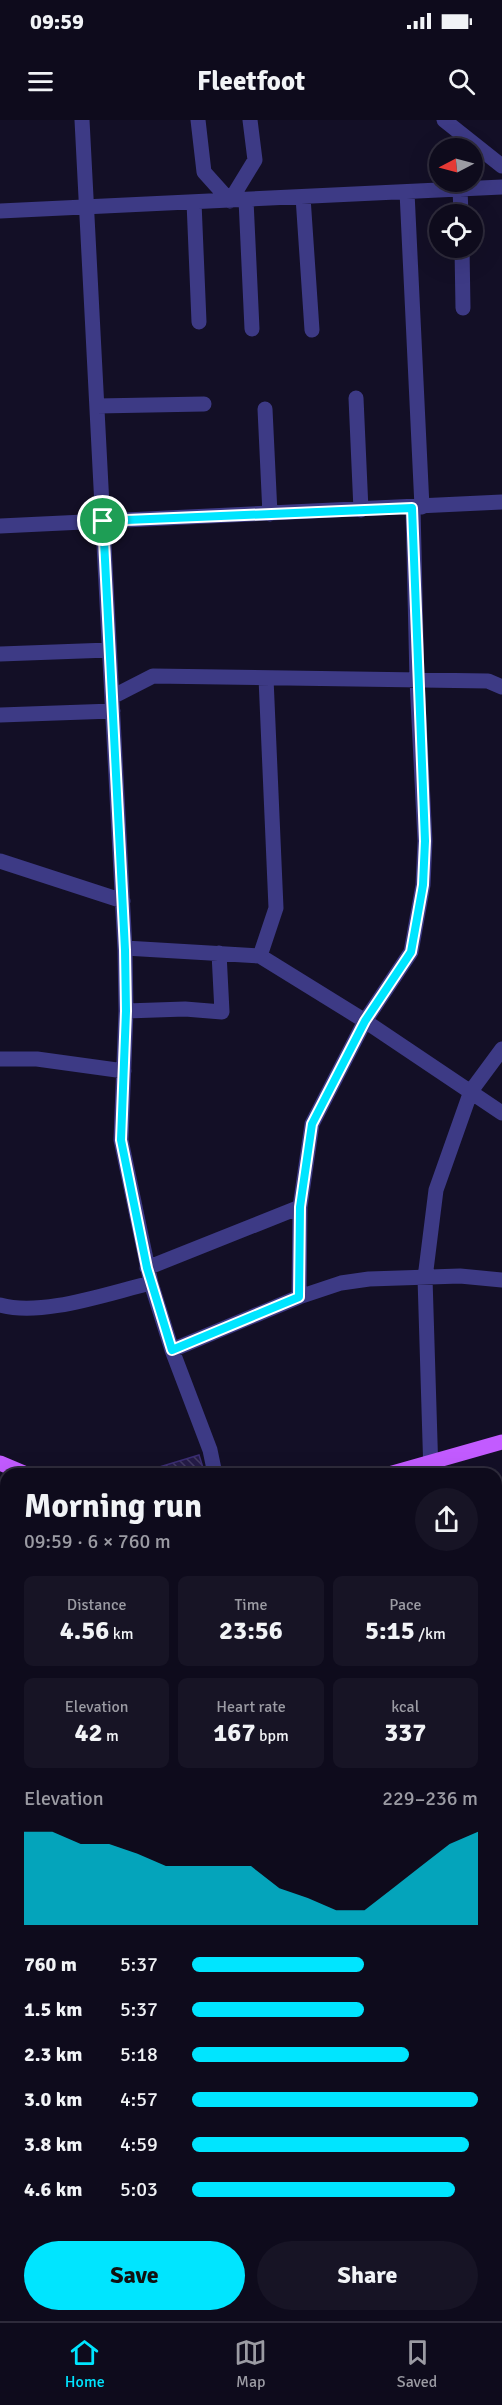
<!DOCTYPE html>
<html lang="en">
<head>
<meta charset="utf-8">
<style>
  :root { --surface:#0e0b1c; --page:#171425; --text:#f1f3f6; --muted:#9b9ba3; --line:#2e2b3b; --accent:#00e5ff }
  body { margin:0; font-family:Signika,sans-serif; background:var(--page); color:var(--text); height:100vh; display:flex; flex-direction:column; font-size:22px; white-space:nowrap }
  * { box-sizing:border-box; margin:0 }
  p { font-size:20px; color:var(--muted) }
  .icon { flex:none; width:33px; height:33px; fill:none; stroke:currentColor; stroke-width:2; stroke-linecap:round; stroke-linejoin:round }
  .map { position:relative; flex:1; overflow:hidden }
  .side { position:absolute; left:0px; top:1348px; width:502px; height:854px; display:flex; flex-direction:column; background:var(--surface); border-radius:18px 18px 0 0; box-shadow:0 6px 24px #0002,0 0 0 2px var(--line) }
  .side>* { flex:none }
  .needle { width:39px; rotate:264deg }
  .tools { position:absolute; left:429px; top:18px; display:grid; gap:12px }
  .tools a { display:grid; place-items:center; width:54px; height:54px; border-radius:50%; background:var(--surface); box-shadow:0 6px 24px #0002,0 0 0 2px var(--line); font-size:30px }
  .pin { position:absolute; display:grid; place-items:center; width:51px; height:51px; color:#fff; margin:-26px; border:3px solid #fff; border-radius:50%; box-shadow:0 2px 6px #0007 }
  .round { display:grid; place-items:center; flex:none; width:63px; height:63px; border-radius:32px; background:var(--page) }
  .summary { display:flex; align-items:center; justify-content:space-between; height:102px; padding:0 24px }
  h1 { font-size:33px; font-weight:800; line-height:45px }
  .metrics { display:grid; grid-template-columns:repeat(3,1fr); gap:9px; height:102px; padding:6px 24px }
  .metrics div { display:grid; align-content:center; border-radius:9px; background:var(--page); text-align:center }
  .metrics b { font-size:26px; font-weight:800 }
  .metrics small { font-size:16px; font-weight:400 }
  .metrics p { font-size:16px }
  .chart { height:168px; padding:12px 24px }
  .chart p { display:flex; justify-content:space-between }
  .chart svg { width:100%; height:108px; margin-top:6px; fill:var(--accent); opacity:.7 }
  .action { display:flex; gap:12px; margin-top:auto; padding:12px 24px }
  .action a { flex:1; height:69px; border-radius:36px; background:var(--accent); color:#111; font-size:24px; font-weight:800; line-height:69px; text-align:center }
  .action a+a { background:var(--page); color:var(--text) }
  ul { padding:0 24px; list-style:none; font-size:20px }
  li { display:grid; grid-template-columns:96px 72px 1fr; align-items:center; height:45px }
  li i { height:15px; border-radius:8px; background:var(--accent) }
  .status { display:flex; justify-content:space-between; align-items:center; height:42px; padding:0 30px; background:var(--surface); direction:ltr }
  .status svg { height:16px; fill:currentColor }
  header { display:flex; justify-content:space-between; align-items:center; height:78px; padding:0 24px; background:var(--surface); font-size:27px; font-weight:800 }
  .menu { display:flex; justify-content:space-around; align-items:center; height:84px; border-top:2px solid var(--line); background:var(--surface); font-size:16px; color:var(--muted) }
  .menu a { display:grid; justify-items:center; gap:3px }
  .menu .on { color:var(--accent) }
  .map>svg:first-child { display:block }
  .building { fill:url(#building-back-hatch); stroke:#3b2d73; stroke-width:1.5 }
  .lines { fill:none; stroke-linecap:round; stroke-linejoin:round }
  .minor { stroke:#3d3a85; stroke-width:15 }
  .major { stroke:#c25bff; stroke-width:15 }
  .route-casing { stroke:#fff; stroke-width:12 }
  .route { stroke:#00e5ff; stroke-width:8 }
</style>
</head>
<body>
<div class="status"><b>09:59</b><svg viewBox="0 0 49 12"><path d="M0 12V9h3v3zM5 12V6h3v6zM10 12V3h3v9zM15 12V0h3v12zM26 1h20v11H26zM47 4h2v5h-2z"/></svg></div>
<header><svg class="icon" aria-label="menu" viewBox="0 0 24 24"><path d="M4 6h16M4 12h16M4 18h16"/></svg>Fleetfoot<svg class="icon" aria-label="search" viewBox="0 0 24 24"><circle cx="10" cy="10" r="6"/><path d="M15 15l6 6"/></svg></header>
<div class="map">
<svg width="502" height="2201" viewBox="0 0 502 2201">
  <defs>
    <pattern id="building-back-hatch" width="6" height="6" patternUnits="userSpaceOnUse" patternTransform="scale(1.5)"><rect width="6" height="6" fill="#241b47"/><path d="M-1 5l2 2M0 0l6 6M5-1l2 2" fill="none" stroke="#433b63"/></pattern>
  </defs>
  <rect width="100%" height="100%" fill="#130f26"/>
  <path class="building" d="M 199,1335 L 205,1354 L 146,1354 L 146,1351 Z"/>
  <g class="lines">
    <path class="minor" d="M 82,0 L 125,830 L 126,891 L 121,1020 L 151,1163 L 172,1230 L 210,1330 L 215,1354
      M 198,0 L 204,52 L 230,81 L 255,40 L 250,0
      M 444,0 L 502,46
      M 460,69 L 461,94
      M 407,72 L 422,387
      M 303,77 L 312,210
      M 246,80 L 252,209
      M 194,82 L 199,202
      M 0,91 L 502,67
      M 462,128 L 463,188
      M 356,278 L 361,390
      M 97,286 L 204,284
      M 265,289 L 270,394
      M 0,406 L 502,382
      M 0,534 L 109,530
      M 112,577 L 153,556 L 488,561 L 502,567
      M 0,595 L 113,591
      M 0,741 L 123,781
      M 125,828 L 260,836 L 365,901 L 502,993
      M 260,836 L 276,788 L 266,558
      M 126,891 L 185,889 L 222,892 L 219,833
      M 0,939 L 37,939 L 124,951
      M 147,1148 L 300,1087
      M 299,1177 L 300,1087 L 312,1004 L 365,901 L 411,832 L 423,765 L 425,721 L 417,560 L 413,388
      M 0,1185 C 42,1197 108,1173 151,1163
      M 172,1230 L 299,1177 L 341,1163 L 369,1159 L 460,1156 L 502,1160
      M 431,1354 L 425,1158 L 436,1070 L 471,971 L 502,929
      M 0,1545 L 6,1543
      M 496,1695 L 502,1723
      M 0,1737 L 6,1733
      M 496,1958 L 502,1956
      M 0,2045 L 6,2046
      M 496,2063 L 502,2063
      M 0,2113 L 6,2114
      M 496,2158 L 502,2158
      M 222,2196 L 222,2201
      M 405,2201 L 420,2196
      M 475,2201 L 475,2196"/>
    <path class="major" d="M 0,1343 L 26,1354
      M 389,1354 L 502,1322"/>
  </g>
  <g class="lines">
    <g class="route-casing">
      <path id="route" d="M 412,388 L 425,721 L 423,765 L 411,832 L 365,901 L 312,1004 L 300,1087 L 299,1177 L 172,1230 L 147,1148 L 121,1020 L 126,891 L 125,830 L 103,401 Z"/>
    </g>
    <use href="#route" class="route"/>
  </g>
</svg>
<div class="tools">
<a><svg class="needle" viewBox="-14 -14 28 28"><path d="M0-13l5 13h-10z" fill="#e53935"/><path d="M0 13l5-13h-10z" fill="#9b9ba3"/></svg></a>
<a><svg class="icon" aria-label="locate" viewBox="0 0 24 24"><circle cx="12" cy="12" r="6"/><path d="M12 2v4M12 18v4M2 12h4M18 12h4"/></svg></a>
</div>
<div class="pin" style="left:103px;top:401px;background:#1e9e55"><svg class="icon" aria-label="arrive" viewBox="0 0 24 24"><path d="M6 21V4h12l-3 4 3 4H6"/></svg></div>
<section class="side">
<div class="summary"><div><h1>Morning run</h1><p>09:59 · 6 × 760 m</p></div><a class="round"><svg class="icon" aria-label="share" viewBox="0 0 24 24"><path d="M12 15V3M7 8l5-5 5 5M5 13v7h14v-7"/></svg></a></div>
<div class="metrics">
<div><p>Distance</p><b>4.56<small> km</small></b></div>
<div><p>Time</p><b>23:56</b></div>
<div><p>Pace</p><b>5:15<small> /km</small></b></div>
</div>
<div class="metrics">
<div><p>Elevation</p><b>42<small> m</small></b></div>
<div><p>Heart rate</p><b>167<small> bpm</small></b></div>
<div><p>kcal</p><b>337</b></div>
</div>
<div class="chart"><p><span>Elevation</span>229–236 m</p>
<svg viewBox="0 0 160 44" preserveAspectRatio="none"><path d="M0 44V6L10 6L20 11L30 11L40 15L50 20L60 20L70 20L80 20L90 29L100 33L110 38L120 38L130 29L140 20L150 11L160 6V44z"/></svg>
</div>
<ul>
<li><b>760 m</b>5:37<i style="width:60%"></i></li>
<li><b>1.5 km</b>5:37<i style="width:60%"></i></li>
<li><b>2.3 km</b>5:18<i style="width:76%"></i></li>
<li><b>3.0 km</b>4:57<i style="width:100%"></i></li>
<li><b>3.8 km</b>4:59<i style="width:97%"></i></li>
<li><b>4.6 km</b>5:03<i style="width:92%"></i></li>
</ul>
<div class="action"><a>Save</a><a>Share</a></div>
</section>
</div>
<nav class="menu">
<a class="on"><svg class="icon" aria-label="home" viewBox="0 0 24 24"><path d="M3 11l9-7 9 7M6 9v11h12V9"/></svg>Home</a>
<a><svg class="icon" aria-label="map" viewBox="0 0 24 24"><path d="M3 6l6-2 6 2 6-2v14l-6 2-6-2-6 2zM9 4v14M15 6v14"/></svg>Map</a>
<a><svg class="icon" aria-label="saved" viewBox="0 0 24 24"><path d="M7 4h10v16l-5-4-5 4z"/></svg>Saved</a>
</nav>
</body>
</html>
